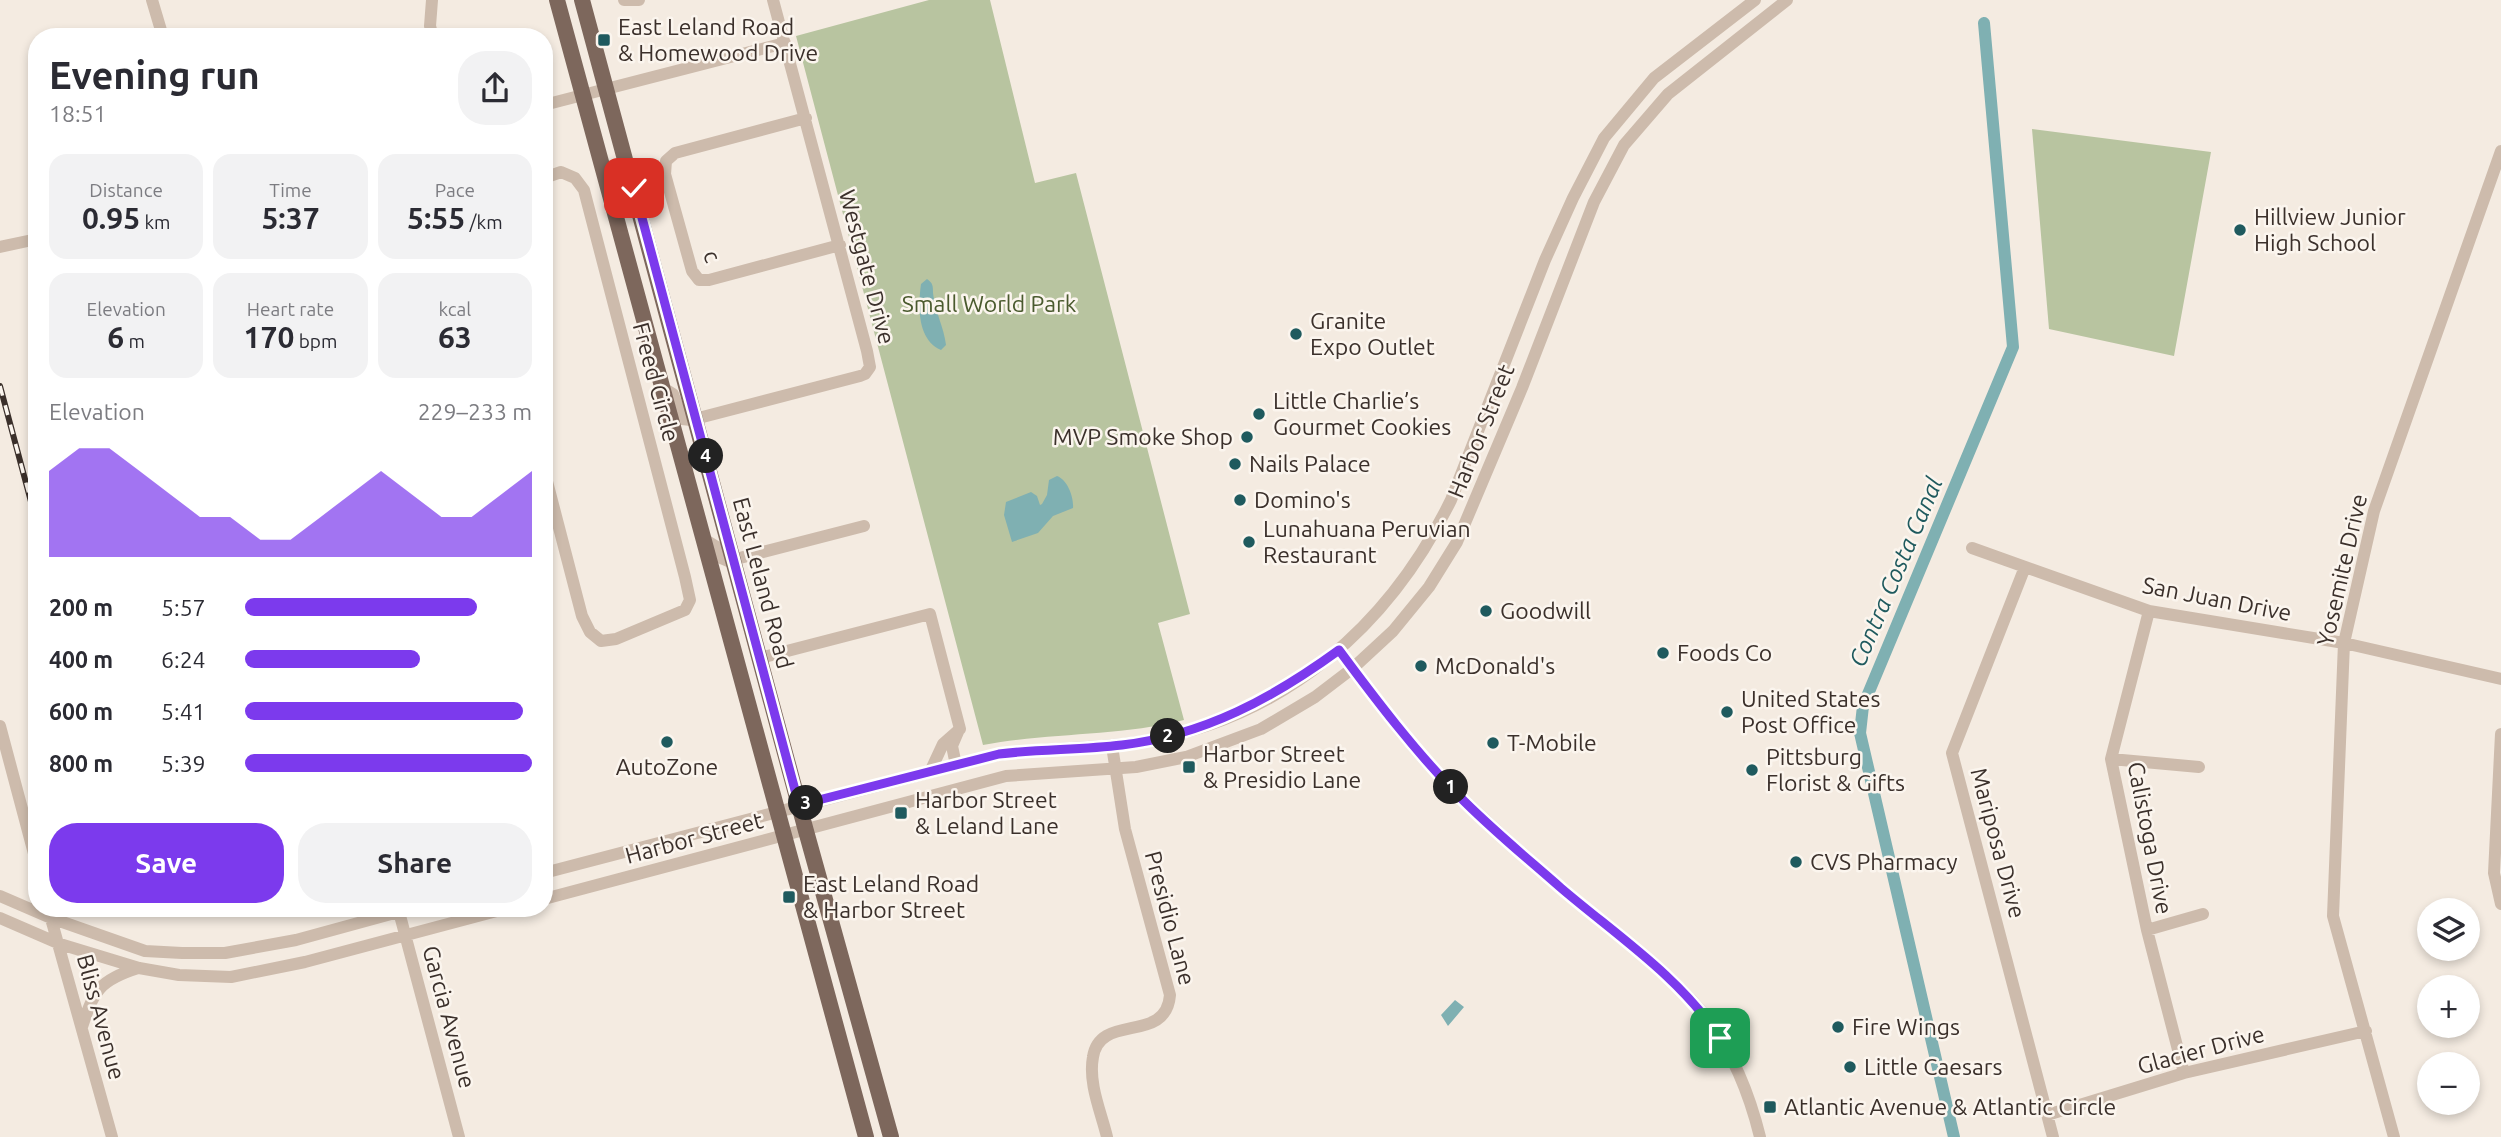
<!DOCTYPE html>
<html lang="en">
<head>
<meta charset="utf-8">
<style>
  :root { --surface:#fff; --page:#f2f2f3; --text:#2b2b33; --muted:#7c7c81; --accent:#7c3aed }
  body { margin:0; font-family:Ubuntu,sans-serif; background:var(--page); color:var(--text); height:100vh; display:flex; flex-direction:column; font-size:26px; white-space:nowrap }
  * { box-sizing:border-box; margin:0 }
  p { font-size:23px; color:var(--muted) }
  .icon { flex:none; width:38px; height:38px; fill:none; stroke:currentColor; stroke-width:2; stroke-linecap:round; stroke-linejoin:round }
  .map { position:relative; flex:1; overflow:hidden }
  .drawer { position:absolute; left:28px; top:28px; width:525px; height:889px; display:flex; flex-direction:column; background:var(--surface); border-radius:28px; box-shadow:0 4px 10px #0003 }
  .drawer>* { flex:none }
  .controls { position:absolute; left:2417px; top:898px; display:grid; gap:14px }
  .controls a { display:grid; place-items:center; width:63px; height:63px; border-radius:50%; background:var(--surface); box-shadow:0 4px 10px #0003; font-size:35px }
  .pin { position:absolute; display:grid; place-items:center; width:60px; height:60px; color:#fff; margin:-30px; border-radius:14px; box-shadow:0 4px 10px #0006 }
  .km { position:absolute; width:35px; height:35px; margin:-18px; border-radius:50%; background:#222; color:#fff; font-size:19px; line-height:35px; text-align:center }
  .round { display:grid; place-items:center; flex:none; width:74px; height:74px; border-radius:28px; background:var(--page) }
  .overview { display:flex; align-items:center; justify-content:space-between; height:119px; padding:0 21px }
  h1 { font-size:38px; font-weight:600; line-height:52px }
  .figures { display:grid; grid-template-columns:repeat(3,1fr); gap:10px; height:119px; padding:7px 21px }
  .figures div { display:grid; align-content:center; border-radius:18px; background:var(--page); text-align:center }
  .figures b { font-size:30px; font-weight:600 }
  .figures small { font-size:19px; font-weight:400 }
  .figures p { font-size:19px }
  .chart { height:196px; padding:14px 21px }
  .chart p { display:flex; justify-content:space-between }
  .chart svg { width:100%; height:126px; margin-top:7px; fill:var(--accent); opacity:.7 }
  .primary-button { display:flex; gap:14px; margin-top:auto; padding:14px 21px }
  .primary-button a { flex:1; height:80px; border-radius:28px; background:var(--accent); color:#fff; font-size:28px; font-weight:600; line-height:80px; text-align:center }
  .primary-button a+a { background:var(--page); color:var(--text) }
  ul { padding:0 21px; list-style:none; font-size:23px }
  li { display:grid; grid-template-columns:112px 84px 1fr; align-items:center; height:52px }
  li i { height:18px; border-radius:9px; background:var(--accent) }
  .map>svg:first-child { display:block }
  .green { fill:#b8c4a0 }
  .water { fill:#7fb0b2 }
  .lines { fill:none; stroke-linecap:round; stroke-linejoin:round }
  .canal { stroke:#7fb0b2; stroke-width:12 }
  .minor { stroke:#cdbbac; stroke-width:12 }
  .major { stroke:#7d675c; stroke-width:16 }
  .rail-casing { stroke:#3b302b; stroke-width:6 }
  .rail { stroke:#fbf5ee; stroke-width:3.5; stroke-dasharray:10; stroke-linecap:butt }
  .route-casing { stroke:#fff; stroke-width:14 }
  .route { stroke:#7c3aed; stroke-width:9 }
  .poi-dot { fill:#1f5a5e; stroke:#fbf5ee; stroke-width:2.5 }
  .labels { text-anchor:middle; stroke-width:5; stroke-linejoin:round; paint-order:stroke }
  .poi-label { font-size:23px; fill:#3b302b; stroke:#fbf5ee; text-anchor:start }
  .street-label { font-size:23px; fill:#3b302b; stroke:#fbf5ee }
  .park-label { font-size:23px; fill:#4a5a2e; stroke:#fbf5ee }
  .water-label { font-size:24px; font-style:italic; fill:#1f5a5e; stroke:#fbf5ee }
</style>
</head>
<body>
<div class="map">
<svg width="2501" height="1137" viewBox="0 0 2501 1137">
  <rect width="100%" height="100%" fill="#f4ebe1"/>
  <path class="green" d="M 929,0 L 990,0 L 1035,183 L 1076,173 L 1190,614 L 1158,623 L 1184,720 C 1116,737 1052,732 983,745 L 796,36 Z
    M 2032,129 L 2211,152 L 2174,356 L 2049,329 Z"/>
  <path class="water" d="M 927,279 C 933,283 933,286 933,293 C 935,312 944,327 946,345 L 941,350 C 917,340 918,306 921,284 Z
    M 1057,476 C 1068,480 1074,498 1073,508 L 1053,516 L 1038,533 L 1012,542 L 1004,515 L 1006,502 L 1031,492 L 1037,496 L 1040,505 L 1042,504 L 1047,495 L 1049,480 Z
    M 1455,1000 L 1464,1007 L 1448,1026 L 1441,1015 Z"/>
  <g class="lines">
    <path class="canal" d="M 1954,1137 L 1860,733 L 1863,706 L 2013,347 L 1984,23"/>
    <path class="minor" d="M 152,0 L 163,37
      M 432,0 L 430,26 L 433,37
      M 624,0 L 639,0
      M 544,105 L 785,43
      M 806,118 L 675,153 L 666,161 L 665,174 L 692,271 L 699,280 L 709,280 L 840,245
      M 544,178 L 561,172 L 575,178 L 584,190 L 685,577 L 690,600 L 685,610 L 616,639 L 601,641 L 590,632 L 582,616 L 544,470
      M 0,247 L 37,239
      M 665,389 L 673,394 L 682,419 L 691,420 L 860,376 L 865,374 L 870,367 L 867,351 L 773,0
      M 704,539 L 717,547 L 721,558 L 728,561 L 864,526
      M 1972,548 L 2149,611 L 2344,643 L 2501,679
      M 2025,567 L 1952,753 L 2053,1137
      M 2149,611 L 2111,759 L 2147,930 L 2184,1073
      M 1339,650 C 1376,700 1415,755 1461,797 C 1506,840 1553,881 1600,920 C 1638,952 1680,982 1709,1021 C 1734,1056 1750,1096 1760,1137
      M 760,658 L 930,614 L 960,729
      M 0,726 L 37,865
      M 2501,734 L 2494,873 L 2501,904
      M 2111,759 L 2199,767
      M 956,765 L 952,746 L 958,732
      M 930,772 L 943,744 L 960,729
      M 544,873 L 992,756 C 1043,746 1095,750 1146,741 C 1286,717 1390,625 1451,500 L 1545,260 L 1573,198 L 1604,138 L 1654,78 L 1755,0
      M 0,896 L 51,918 L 145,951 L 182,953 L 225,953 L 296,940 L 413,908
      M 544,899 L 1006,776 L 1136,767 L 1186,757 L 1261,729 L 1315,697 L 1353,668 L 1393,631 L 1429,587 L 1457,542 L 1522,388 L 1594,202 L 1624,145 L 1668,94 L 1787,0
      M 398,908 L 459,1137
      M 50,915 L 112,1137
      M 0,918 L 60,944 L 139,968 L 179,975 L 231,977 L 305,962 L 508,908
      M 2147,930 L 2203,914
      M 82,1027 C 94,990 100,980 138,968
      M 2047,1115 L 2184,1073 L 2366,1031
      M 1107,1137 C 1101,1112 1088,1083 1093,1057 C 1100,1012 1166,1045 1170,995 L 1125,829 L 1112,746
      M 2394,1137 L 2333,916 L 2344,643 L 2374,511 L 2501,151"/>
    <path class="major" d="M 557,0 L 866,1137
      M 582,0 L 806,831 L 891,1137"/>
    <g class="rail-casing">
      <path id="rail" d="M 0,386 L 37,524"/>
    </g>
    <use href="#rail" class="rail"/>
  </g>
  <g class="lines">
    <g class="route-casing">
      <path id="route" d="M 634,188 L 799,805 L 999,754 C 1040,749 1081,750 1122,745 C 1205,735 1273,698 1339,650 C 1376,700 1415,751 1458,795 C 1490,828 1527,858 1561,888 C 1616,935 1680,977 1720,1038"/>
    </g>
    <use href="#route" class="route"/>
  </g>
  <g class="poi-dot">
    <rect x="597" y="33" width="14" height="14" rx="3.5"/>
    <circle cx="2240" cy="230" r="7"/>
    <circle cx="1296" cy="334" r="7"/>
    <circle cx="1259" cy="414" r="7"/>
    <circle cx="1247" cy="437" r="7"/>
    <circle cx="1235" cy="464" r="7"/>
    <circle cx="1240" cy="500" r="7"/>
    <circle cx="1249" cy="542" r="7"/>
    <circle cx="1486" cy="611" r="7"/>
    <circle cx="1663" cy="653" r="7"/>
    <circle cx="1421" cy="666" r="7"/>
    <circle cx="1727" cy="712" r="7"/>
    <circle cx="667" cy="742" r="7"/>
    <circle cx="1493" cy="743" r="7"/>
    <rect x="1182" y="760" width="14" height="14" rx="3.5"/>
    <circle cx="1752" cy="770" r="7"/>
    <rect x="894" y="806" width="14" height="14" rx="3.5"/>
    <circle cx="1796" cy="862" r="7"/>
    <rect x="782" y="890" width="14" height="14" rx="3.5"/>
    <circle cx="1838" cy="1027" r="7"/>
    <circle cx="1850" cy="1067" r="7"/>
    <rect x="1763" y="1100" width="14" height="14" rx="3.5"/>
  </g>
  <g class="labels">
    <g class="poi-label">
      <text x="618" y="35">East Leland Road<tspan x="618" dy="26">&amp; Homewood Drive</tspan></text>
      <text x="2254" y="225">Hillview Junior<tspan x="2254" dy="26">High School</tspan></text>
      <text x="1310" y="329">Granite<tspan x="1310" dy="26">Expo Outlet</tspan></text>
      <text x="1273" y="409">Little Charlie’s<tspan x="1273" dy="26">Gourmet Cookies</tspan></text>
      <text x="1233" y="445" text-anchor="end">MVP Smoke Shop</text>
      <text x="1249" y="472">Nails Palace</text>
      <text x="1254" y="508">Domino's</text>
      <text x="1263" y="537">Lunahuana Peruvian<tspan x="1263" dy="26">Restaurant</tspan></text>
      <text x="1500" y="619">Goodwill</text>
      <text x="1677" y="661">Foods Co</text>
      <text x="1435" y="674">McDonald's</text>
      <text x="1741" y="707">United States<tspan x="1741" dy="26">Post Office</tspan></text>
      <text x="1507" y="751">T-Mobile</text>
      <text x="1203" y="762">Harbor Street<tspan x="1203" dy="26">&amp; Presidio Lane</tspan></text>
      <text x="1766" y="765">Pittsburg<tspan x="1766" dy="26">Florist &amp; Gifts</tspan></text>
      <text x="667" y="775" text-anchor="middle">AutoZone</text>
      <text x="915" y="808">Harbor Street<tspan x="915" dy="26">&amp; Leland Lane</tspan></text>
      <text x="1810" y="870">CVS Pharmacy</text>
      <text x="803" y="892">East Leland Road<tspan x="803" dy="26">&amp; Harbor Street</tspan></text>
      <text x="1852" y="1035">Fire Wings</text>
      <text x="1864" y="1075">Little Caesars</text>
      <text x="1784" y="1115">Atlantic Avenue &amp; Atlantic Circle</text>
    </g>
    <g class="street-label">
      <text transform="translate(712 256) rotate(67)" y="8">c</text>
      <text transform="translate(867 267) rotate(75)" y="8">Westgate Drive</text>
      <text transform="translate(656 382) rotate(75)" y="8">Freed Circle</text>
      <text transform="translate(1481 431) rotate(-68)" y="8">Harbor Street</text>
      <text transform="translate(2342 570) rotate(-77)" y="8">Yosemite Drive</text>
      <text transform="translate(763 583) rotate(75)" y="8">East Leland Road</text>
      <text transform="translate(2217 599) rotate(11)" y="8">San Juan Drive</text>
      <text transform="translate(694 838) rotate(-15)" y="8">Harbor Street</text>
      <text transform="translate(2150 838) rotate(79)" y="8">Calistoga Drive</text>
      <text transform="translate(1998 843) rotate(75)" y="8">Mariposa Drive</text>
      <text transform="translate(1170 918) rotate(75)" y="8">Presidio Lane</text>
      <text transform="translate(101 1017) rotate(75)" y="8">Bliss Avenue</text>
      <text transform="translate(449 1017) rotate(75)" y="8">Garcia Avenue</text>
      <text transform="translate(2201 1050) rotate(-15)" y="8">Glacier Drive</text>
    </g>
    <g class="park-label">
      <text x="989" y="312">Small World Park</text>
    </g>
    <g class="water-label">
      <text transform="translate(1896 572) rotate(-67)" y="8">Contra Costa Canal</text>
    </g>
  </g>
</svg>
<div class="controls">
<a><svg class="icon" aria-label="layers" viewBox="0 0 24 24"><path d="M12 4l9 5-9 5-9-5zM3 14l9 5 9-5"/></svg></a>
<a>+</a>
<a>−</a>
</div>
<div class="pin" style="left:1720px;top:1038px;background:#1e9e55"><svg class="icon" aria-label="arrive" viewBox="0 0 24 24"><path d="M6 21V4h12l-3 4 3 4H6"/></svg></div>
<div class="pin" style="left:634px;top:188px;background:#d93025"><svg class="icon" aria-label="check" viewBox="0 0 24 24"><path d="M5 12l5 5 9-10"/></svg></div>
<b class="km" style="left:1451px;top:787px">1</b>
<b class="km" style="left:1168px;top:736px">2</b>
<b class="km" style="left:806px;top:803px">3</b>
<b class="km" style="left:706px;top:456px">4</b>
<section class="drawer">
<div class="overview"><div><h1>Evening run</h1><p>18:51</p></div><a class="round"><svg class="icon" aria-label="share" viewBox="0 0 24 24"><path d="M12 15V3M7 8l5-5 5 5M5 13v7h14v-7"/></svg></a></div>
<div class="figures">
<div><p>Distance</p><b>0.95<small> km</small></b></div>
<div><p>Time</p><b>5:37</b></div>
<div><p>Pace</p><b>5:55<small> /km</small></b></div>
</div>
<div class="figures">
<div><p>Elevation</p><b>6<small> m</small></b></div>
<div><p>Heart rate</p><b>170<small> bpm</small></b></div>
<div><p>kcal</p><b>63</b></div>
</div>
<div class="chart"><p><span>Elevation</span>229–233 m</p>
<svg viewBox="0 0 160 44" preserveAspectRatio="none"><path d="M0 44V14L10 6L20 6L30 14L40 22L50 30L60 30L70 38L80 38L90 30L100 22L110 14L120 22L130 30L140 30L150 22L160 14V44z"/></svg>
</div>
<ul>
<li><b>200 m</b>5:57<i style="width:81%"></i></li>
<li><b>400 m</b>6:24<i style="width:61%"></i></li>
<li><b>600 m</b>5:41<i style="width:97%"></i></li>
<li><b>800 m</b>5:39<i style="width:100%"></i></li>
</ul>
<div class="primary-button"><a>Save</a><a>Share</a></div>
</section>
</div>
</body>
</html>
